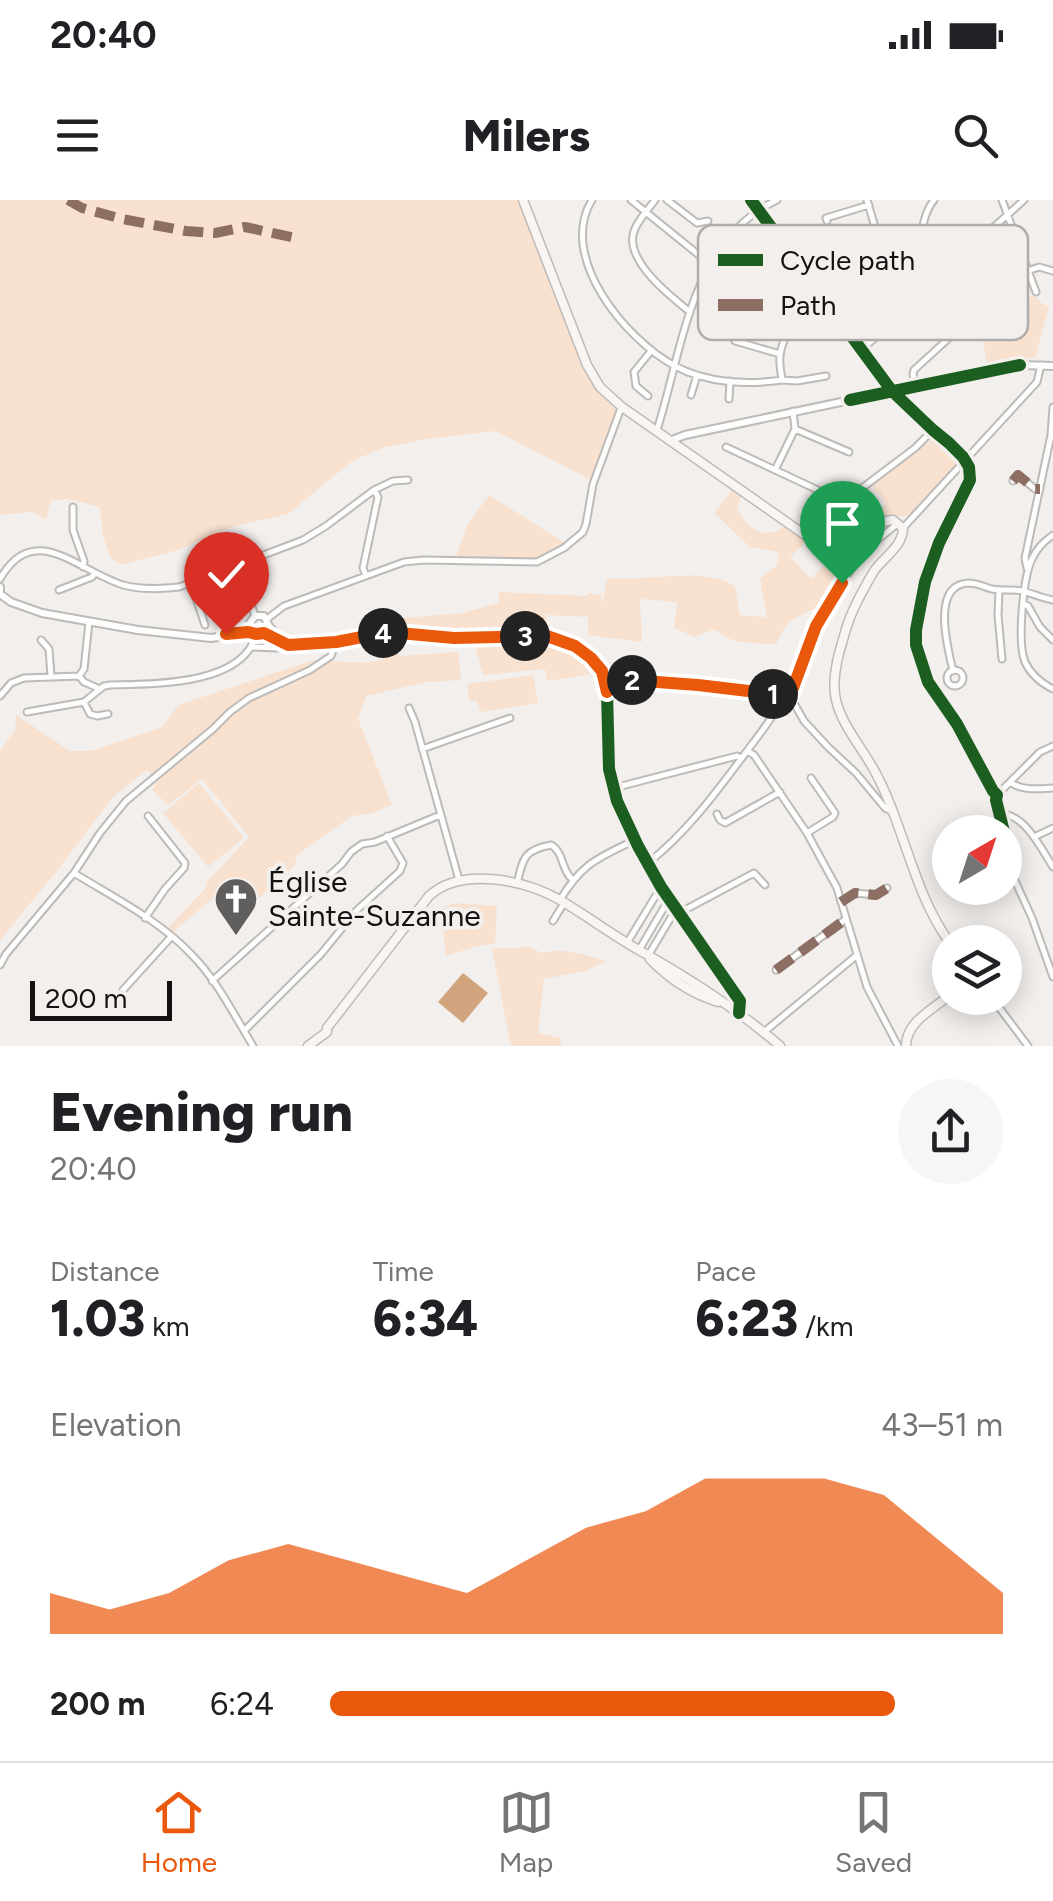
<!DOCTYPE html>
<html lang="en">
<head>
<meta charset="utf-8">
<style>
  :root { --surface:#fff; --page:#f6f6f6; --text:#202124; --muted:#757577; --line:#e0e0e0; --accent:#ea580c }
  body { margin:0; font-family:Figtree,sans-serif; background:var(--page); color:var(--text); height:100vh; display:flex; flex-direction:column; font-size:38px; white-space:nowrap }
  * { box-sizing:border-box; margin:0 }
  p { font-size:32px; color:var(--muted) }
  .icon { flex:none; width:55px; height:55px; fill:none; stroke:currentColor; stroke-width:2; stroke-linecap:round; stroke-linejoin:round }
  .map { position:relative; height:846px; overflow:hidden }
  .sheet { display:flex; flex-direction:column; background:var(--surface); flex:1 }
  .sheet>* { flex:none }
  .needle { width:65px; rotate:39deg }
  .buttons { position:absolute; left:932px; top:615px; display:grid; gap:20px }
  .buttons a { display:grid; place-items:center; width:90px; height:90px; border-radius:50%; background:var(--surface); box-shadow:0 5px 25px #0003; font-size:50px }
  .scale { position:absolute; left:30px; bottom:25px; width:142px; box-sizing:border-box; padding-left:10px; border:5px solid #131111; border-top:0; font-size:28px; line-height:35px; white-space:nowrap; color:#131111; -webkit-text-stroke:8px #f3efec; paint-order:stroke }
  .pin { position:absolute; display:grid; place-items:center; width:85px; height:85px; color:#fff; margin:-102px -42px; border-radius:50% 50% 50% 0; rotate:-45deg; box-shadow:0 0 10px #0007 }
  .pin .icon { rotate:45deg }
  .km { position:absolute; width:50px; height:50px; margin:-25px; border-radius:50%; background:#222; color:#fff; font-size:28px; line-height:50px; text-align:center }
  .round { display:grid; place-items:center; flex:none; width:105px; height:105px; border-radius:52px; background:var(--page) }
  .head { display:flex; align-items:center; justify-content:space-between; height:170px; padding:0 50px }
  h1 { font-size:55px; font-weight:800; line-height:75px }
  .metrics { display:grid; grid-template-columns:repeat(3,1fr); gap:15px; height:170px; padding:10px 50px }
  .metrics div { display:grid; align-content:center }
  .metrics b { font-size:50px; font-weight:800 }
  .metrics small { font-size:28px; font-weight:400 }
  .metrics p { font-size:28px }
  .chart { height:280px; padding:20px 50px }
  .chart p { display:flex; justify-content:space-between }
  .chart svg { width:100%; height:180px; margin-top:10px; fill:var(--accent); opacity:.7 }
  ul { padding:0 50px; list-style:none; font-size:32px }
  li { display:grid; grid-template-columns:160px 120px 1fr; align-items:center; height:75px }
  li i { height:25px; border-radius:12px; background:var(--accent) }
  .status { display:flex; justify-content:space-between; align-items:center; height:70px; padding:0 50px; background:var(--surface); direction:ltr }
  .status svg { height:28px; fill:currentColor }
  header { display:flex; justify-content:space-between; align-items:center; height:130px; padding:0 50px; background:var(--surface); font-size:45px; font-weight:800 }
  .menu { display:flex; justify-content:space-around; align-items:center; height:140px; border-top:2px solid var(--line); background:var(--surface); font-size:28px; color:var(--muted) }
  .menu a { display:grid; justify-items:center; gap:5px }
  .menu .on { color:var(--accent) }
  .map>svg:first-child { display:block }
  .green { fill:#f8e1cf }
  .water { fill:#d1a47d }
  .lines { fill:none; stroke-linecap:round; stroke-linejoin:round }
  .minor-casing { stroke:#bdbbba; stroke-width:9 }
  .tertiary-casing { stroke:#bdbbba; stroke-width:10 }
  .secondary-casing { stroke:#bdbbba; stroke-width:11 }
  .minor { stroke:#fdfdfc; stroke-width:5 }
  .tertiary { stroke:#fdfdfc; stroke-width:6 }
  .secondary { stroke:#f8f5f3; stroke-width:8 }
  .quiet { stroke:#8d6e63; stroke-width:10; stroke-dasharray:20 10; stroke-linecap:butt }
  .cycleway-casing { stroke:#f3efec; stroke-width:19 }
  .cycleway { stroke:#1b5e20; stroke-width:12 }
  .route-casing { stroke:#fff; stroke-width:20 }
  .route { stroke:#ea580c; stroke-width:12 }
  .labels { text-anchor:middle; stroke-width:8; stroke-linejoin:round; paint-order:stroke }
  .poi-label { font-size:30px; fill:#131111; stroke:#f3efec; text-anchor:start }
  .key { fill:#f3efec; stroke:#b0acaa; stroke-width:2.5 }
  .key-label { font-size:28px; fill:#131111 }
</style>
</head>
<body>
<div class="status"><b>20:40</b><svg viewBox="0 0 49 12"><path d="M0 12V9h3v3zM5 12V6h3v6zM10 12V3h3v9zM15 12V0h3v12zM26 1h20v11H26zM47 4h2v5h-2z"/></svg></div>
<header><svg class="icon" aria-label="menu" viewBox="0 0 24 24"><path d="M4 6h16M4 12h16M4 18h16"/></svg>Milers<svg class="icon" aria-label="search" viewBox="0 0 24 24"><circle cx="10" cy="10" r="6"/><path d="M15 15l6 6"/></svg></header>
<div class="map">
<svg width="1053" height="846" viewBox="0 0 1053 846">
  <rect width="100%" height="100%" fill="#f2efed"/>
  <path class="green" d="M 0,0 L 519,0 L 586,170 L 617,207 L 591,280 L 496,231 L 427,239 L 385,247 L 352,261 L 288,314 L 231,327 L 178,350 L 121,365 L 111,358 L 103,336 L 100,307 L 69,299 L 51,300 L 46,319 L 31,312 L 0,315 Z
    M 1034,94 L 1040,102 L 1049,107 L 1035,158 L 987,163 L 983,141 Z
    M 935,237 L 956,257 L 955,265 L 911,314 C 897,321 893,310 874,319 L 872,317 L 886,304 L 872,285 Z
    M 732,291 L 741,297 L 737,308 C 745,327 765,342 784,327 L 806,342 L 790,357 L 811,379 C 829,360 867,325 893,324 L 862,349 L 825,403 L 788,422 L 776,444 C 763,443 745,444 733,440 C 711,432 725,423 695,437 L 674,428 L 677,402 L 640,399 L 642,442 L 588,435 L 588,417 L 546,415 L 548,442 L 573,451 L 599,473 L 547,481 L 545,469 L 483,475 L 472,435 L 399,431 L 394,419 L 462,413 L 499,403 L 499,392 L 587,396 L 588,393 L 601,395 L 601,401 L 603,401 L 607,378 C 646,383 700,365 735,386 L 740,415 L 767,417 L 760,379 L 777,365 L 779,354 L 774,351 L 750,347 L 714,313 Z
    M 489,295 L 565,343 L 543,355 L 531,359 L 456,357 L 467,325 Z
    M 390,443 L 400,456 L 458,452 L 461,480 L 426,482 L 366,496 L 358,519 L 392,605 L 372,613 L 352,616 L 297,655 L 295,665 L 246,710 L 220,692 L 173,732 L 167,729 L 206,688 L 207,682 L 249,637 L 202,579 L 168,605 L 152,590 L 158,580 L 147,570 L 113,597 L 56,672 L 0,740 L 0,551 L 15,530 L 16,515 L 70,551 L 91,551 L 163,527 L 178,505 L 314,460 L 365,463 L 384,459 L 384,445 Z
    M 533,475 L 538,503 L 480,512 L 477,501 L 470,502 L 467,484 Z
    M 199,583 L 244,638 L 208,667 L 163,613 Z
    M 454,703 L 497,706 L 495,743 L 474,747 L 446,756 L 441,709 Z
    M 529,747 L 542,753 C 562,747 587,755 607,761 L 585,771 L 544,779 L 538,833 L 560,838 L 561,846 L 511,846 L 492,749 Z"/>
  <path class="water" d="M 463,773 L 488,793 L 463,823 L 438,802 Z"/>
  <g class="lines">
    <g class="minor-casing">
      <path id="minor" d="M 592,0 C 557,57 626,140 675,166 C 706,183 747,185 782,180 C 781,172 779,164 780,156 C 784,119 829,89 862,79 C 877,74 895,74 907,64 C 925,49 918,19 934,0
        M 631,0 L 710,64
        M 655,0 C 648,10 635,23 633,35 C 628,63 670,96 690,112
        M 667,0 L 697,23 L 708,21
        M 751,0 L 892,191 L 933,230 L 949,243 L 963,257 L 969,267 L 970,280 L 939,343 L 925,382 L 916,430 L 916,445 L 928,482 L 957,524 L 993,591 L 997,595 L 996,600 L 1004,632
        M 867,0 L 879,41 L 896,70
        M 1002,0 L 1036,92
        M 827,21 L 826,18 L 869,5
        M 800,66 L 819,52 L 831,94
        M 862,149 L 934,87 L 937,78 L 1024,0
        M 780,154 L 735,141 L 733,137 L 742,115 L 754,96 L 792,127
        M 782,180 L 797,181 L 826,176
        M 915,186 L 913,174 L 914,170 L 1019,74 L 1039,67 L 1053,71
        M 691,195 L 697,175
        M 648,196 L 636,186 L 634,172 L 651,151
        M 729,199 L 730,181
        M 795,229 L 849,252
        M 657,230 C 683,149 690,41 777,0
        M 726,247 L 837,299 L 845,301
        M 776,268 L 795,229 L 793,211
        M 1013,281 L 1018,275 L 1035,289 L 1040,289
        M 73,307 L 73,330 L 84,361 L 83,367
        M 828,317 L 843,306 L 845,301 L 915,248 L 933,230
        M 903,328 L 1037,182 L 1041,165
        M 1053,335 C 1044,341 1037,348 1032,359 C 1023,378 1017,442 1025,462 C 1031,475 1041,483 1053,489
        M 238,363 L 255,416
        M 1027,368 L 1025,358 L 1051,235 L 1053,207
        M 366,376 L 363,368 L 378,297 L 374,290
        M 0,379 C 34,319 78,371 123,385 C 142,390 160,389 179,387 L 303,340 L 326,326 L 374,290 L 393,281 L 408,280
        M 191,383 L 205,425
        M 59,390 L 92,377 L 95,373
        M 999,390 L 998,415 L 1002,459
        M 1024,404 L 1028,406 L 1040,427 L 1053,440
        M 267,419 L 284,406 L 404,362 L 423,360 L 537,362 L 564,348 L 583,332 L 586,324 L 593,284 L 621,208
        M 41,440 L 49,449 L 51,476
        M 252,447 L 277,448 L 285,445
        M947 478a8 8 0 1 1 16 0a8 8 0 1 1-16 0Z
        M 953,471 C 948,449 930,384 969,383 C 977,383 984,387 992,389 C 1002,391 1013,389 1023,391 C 1033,394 1042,398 1053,400
        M 79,476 L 84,469 L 89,422
        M 607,492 L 616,479 L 698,485 L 790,496 L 804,521 L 828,547 L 856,573 L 885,608 L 891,611
        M 0,496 L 11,483 L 24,478 L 79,476 L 84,482 L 100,489
        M 790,496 L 804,454 L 825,408 L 863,352 L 897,324
        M 84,502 L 90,514 L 97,516 L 108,514
        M 409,508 L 415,522 L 459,680
        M 27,512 L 84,502 L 104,486 L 110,485 C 151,484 244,486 256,434
        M 422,549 L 510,518
        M 747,551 L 754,555 L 807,633 L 837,688 L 867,787 L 898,846
        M 1010,582 C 1022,591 1038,589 1053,588
        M 614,588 L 737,556 L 742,558
        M 997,595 L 1040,552 L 1053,546
        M 717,614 L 720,620 L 725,623 L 780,592
        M 1002,614 C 1025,615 1041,648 1053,667
        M 807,633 L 833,617 L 835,613 L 811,578
        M 1034,637 L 1053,628
        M 1005,639 L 1011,672 L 1032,718 L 1053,777
        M 648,663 C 686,633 715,594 744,555 C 758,536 774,517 784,495
        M 74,673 C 113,697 159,720 191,754 C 217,780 234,815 253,846
        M 517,684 C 523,659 523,650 551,645 C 564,652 561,670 572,679
        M 560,700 C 582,663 598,658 635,640
        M 841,702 L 855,693 L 876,695 L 887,688
        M 679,713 L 754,673 L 765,685
        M 145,718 L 165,689 L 184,668 L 185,663 L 148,616
        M 553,721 L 564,703
        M 627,743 L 661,687
        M 639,750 L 669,699
        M 648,756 L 676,709
        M 0,765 L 6,754 L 74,673 L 100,633 L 126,601 L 213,529 L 230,512 L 249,498 L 310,470 L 331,456 L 336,442
        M 776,770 L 846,719
        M 212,781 L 342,664 L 351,652 L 362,644 L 375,642 L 440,615
        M 123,790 L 171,737
        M 992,798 L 1028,846
        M 244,831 L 321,754 L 357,710 L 400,671 L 403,663 L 387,636
        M 764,832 L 856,756"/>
    </g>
    <g class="tertiary-casing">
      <path id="tertiary" d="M 672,240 L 685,235 L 997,169 L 1020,165 L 1053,166
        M 0,387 L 0,394 L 11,402 L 42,413 L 138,430 L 211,438 L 252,432
        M 269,426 L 264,433 C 256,436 250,433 249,424 L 255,416 L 264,416 L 269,426 L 280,439
        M 264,433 L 288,445 L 336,442 L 388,432 L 454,438 L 547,436 L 575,446 L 591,458 L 602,471 L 607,492 L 609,569 L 617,601 L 638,646 L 661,687 L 740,801 L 739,813"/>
    </g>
    <g class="secondary-casing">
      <path id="secondary" d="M 523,0 L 587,165 L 600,187 L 622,207 L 818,344 C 851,353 864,322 893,320 L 903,328 C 903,346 884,357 874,371 C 864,388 853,407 847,426 C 841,446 832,472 835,494 C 838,520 860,545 873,568 C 904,623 913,693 950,743
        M 650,759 C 669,779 693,794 718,802
        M 308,846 L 327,832 L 327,828 L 429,696 C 461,666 525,680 560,700 C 589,717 616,738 646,754 C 693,781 739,810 780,846
        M 906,846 C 906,822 933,809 950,795"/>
    </g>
    <use href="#minor" class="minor"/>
    <use href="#tertiary" class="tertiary"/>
    <use href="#secondary" class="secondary"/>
    <path class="quiet" d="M 68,0 L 82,8 L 122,19 L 186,31 L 215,33 L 245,27 L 295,38
      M 800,66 L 819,52 L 831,94
      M 1013,281 L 1018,275 L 1035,289 L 1040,289
      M 841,702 L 855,693 L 876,695 L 887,688
      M 776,770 L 846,719"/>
    <g class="cycleway-casing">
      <path id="cycleway" d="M 751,0 L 892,191 L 933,230 L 949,243 L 963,257 L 969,267 L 970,280 L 939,343 L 925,382 L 916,430 L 916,445 L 928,482 L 957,524 L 993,591 L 997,595 L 996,600 L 1004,632
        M 850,200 L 1020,165
        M 264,433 L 288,445 L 336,442 L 388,432 L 454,438 L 547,436 L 575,446 L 591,458 L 602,471 L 607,492 L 609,569 L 617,601 L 638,646 L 661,687 L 740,801 L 739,813"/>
    </g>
    <use href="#cycleway" class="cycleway"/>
  </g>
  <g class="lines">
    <g class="route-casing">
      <path id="route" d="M 226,434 L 248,432 L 256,434 L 264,433 L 288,445 L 336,442 L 388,432 L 454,438 L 547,436 L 575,446 L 591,458 L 602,471 L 607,492 L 616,479 L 698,485 L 790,496 L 816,426 L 842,383"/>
    </g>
    <use href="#route" class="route"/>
  </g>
  <defs>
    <g id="church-pin" transform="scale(2.25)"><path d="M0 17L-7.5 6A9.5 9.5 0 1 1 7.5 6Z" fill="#615f5e" stroke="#f3efec"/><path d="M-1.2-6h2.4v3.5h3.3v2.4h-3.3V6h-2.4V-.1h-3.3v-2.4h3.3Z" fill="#fff"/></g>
  </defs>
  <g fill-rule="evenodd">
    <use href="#church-pin" x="236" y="699"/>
  </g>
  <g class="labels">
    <g class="poi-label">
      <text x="268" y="692">Église<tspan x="268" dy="34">Sainte-Suzanne</tspan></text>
    </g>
  </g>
  <rect x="698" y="25" width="330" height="115" rx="15" class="key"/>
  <rect x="718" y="54" width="45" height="12" fill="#1b5e20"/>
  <rect x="718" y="99" width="45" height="12" fill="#8d6e63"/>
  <g class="key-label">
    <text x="780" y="70">Cycle path</text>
    <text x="780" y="115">Path</text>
  </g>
</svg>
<div class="buttons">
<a><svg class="needle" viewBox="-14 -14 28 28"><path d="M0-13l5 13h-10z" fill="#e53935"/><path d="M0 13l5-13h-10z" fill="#757577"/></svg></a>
<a><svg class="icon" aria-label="layers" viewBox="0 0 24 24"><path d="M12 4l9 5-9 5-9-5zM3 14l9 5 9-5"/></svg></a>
</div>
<div class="scale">200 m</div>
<div class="pin" style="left:842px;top:383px;background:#1e9e55"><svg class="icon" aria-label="arrive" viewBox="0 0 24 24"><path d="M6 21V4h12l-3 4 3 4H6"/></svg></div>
<div class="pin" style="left:226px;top:434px;background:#d93025"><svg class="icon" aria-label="check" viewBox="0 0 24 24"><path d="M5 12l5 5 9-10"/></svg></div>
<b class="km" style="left:773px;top:494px">1</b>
<b class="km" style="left:632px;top:480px">2</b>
<b class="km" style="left:525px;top:436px">3</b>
<b class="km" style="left:383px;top:433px">4</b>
</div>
<section class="sheet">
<div class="head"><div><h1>Evening run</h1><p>20:40</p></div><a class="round"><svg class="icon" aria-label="share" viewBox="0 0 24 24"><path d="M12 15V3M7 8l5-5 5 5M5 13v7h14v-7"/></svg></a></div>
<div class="metrics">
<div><p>Distance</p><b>1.03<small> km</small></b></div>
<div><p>Time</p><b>6:34</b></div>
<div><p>Pace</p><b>6:23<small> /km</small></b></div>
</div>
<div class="chart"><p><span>Elevation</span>43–51 m</p>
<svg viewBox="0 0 160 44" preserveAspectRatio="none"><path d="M0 44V34L10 38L20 34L30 26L40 22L50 26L60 30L70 34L80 26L90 18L100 14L110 6L120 6L130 6L140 10L150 22L160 34V44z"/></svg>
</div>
<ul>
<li><b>200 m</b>6:24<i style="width:84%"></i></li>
</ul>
</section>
<nav class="menu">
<a class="on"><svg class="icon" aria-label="home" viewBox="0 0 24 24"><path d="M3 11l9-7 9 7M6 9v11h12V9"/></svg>Home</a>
<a><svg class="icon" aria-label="map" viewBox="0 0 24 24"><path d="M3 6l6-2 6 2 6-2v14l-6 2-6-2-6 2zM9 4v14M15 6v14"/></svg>Map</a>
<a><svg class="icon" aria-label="saved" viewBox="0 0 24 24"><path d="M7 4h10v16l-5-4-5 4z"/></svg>Saved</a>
</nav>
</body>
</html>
